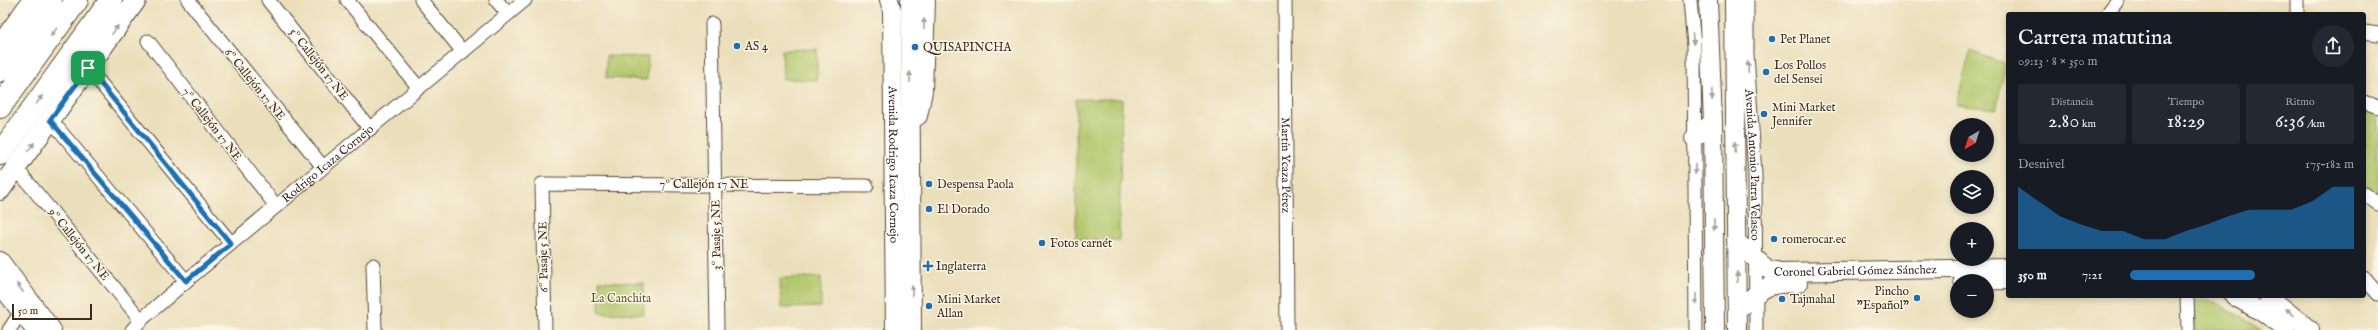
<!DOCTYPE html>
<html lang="es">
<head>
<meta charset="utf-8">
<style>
  :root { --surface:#171b24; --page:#242831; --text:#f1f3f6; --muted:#9ea1a6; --accent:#1f6fb2 }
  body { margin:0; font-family:"IM FELL English",serif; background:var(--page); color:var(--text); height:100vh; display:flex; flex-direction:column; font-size:15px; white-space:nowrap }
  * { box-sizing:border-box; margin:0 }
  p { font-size:13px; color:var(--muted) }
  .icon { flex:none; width:22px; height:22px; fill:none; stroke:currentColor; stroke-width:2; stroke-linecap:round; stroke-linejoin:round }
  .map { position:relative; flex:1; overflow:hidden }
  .sheet { position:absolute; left:2006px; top:12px; width:360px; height:286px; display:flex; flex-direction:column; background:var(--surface); border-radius:4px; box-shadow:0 2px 6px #0003 }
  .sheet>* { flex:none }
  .needle { width:26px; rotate:219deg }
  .tools { position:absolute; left:1950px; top:118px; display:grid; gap:8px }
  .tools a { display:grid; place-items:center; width:44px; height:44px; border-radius:50%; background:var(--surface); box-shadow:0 2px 6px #0003; font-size:20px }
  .scale { position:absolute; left:12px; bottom:10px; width:80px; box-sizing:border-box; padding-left:4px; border:2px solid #3b2a1e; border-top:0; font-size:11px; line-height:14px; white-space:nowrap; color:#3b2a1e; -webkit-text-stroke:3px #fcf5e5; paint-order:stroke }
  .pin { position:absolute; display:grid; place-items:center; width:34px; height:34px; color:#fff; margin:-17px; border-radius:8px; box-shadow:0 2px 6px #0006 }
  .round { display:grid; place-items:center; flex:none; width:42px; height:42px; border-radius:21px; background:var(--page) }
  .headline { display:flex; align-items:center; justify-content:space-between; height:68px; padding:0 12px }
  h1 { font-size:22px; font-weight:600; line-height:30px }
  .figures { display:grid; grid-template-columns:repeat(3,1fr); gap:6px; height:68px; padding:4px 12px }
  .figures div { display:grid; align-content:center; border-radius:4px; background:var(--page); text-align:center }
  .figures b { font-size:20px; font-weight:600 }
  .figures small { font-size:11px; font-weight:400 }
  .figures p { font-size:11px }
  .chart { height:112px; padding:8px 12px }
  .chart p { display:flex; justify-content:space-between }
  .chart svg { width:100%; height:72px; margin-top:4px; fill:var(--accent); opacity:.7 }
  ul { padding:0 12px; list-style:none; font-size:13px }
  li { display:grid; grid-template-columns:64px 48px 1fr; align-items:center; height:30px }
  li i { height:10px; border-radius:5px; background:var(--accent) }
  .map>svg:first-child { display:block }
  .green { fill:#b1c66b; stroke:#767844 }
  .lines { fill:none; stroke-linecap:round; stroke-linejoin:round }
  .street-casing { stroke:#554536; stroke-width:15 }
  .secondary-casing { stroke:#554536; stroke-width:20 }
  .primary-casing { stroke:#554536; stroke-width:22 }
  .highway-casing { stroke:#554536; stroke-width:24 }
  .street { stroke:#fff; stroke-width:13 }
  .secondary { stroke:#fff; stroke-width:18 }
  .primary { stroke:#fff; stroke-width:20 }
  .highway { stroke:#fff; stroke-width:22 }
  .oneway { fill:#a79f9a }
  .route-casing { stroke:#fff; stroke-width:8 }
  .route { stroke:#1f6fb2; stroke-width:5 }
  .poi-dot { fill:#1f6fb2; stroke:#fcf5e5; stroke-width:1.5 }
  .labels { text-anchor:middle; stroke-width:3; stroke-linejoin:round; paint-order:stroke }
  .poi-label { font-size:12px; fill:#3b2a1e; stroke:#fcf5e5; text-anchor:start }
  .street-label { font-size:12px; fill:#3b2a1e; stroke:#fcf5e5 }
  .park-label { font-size:12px; fill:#5e5935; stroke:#fcf5e5 }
</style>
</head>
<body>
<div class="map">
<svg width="2378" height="330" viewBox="0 0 2378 330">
  <rect width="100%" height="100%" fill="#fcf5e5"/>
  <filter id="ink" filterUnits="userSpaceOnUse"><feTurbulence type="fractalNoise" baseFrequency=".025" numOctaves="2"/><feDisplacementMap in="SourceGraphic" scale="8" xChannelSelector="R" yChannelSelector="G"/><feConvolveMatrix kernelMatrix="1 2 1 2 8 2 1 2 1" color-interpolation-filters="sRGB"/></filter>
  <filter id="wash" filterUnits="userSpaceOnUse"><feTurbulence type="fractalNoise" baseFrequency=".012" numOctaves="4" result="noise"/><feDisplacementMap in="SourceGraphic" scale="16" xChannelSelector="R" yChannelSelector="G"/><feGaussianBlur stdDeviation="0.9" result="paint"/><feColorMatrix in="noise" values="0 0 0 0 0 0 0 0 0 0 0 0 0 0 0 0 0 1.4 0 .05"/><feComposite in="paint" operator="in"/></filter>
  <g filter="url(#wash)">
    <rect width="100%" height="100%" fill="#ebdfbb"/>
    <path class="green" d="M 817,49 L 817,80 L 783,79 L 782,50 Z
      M 1970,51 L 2006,64 L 1996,109 L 1956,105 Z
      M 606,56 L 648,57 L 647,80 L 606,78 Z
      M 1076,99 L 1122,99 L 1119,240 L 1076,239 Z
      M 2364,107 L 2378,118 L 2378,195 L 2364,187 Z
      M 821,277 L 821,307 L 781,308 L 780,278 Z
      M 599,281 L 644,283 L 644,314 L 599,313 Z
      M 2195,299 L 2215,302 L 2262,330 L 2195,330 Z"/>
  </g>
  <g filter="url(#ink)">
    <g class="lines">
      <g class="street-casing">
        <g id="street">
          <path d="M 188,0 L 323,167"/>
          <path d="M 268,0 L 370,129"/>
          <path d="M 347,0 L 419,88"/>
          <path d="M 421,0 L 463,52"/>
          <path d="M 496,0 L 508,14"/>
          <path id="s1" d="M 1285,0 L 1287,330"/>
          <path d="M 1690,0 L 1694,46 L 1696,330"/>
          <path id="s2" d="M 1747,0 L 1747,55 L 1755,174 L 1756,330"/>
          <path d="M 2107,14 L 2118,0"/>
          <path d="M 2297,14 L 2297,0"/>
          <path d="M 712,24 L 717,330"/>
          <path d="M 2364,32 L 2378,34"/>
          <path d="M 148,41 L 276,206"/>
          <path d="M 88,68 L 231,243"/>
          <path d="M 2364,102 L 2378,107"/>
          <path d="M 50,119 L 186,281"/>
          <path d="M 16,168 L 141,320"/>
          <path d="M 2364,194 L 2378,204"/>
          <path d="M 373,265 L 375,330"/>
          <path d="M 2364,278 L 2378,294"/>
          <path d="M 2187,296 L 2188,330"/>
          <path d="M 9,330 L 21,312"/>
          <path id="s3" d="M 132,330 L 141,320 L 186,281 L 525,0"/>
          <path d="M 545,330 L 542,184 L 867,186"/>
        </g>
      </g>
      <g class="secondary-casing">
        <g id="secondary">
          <path id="s4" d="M 889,0 L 892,10 L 895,330"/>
          <path d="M 910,0 L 912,330"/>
          <path d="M 1708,0 L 1713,122 L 1715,330"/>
          <path d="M 1734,0 L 1737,330"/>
          <path d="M 918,116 L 923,91 L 926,0"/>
          <path d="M 1694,138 L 1713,122"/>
          <path id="s5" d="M 1737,242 L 1767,269 L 1780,272 L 2008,268"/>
          <path d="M 0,261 L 52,330"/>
          <path d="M 1963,281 L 2008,280"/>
          <path d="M 0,284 L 35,330"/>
          <path d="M 2234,296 L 2267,315 L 2286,330"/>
          <path d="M 2268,296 L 2310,330"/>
          <path d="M 1737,310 C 1762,289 1764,283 1798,283"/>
        </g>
      </g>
      <g class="primary-casing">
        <path id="primary" d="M 0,46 L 33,0
          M 0,72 L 52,0
          M 0,190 L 136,0"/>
      </g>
      <g class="highway-casing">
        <path id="highway" d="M 0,107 L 77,0
          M 0,154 L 111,0"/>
      </g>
      <use href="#street" class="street"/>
      <use href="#secondary" class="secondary"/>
      <use href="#primary" class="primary"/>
      <use href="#highway" class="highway"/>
    </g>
    <defs><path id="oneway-solid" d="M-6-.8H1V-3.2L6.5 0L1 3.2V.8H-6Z"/></defs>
    <g class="oneway">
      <use href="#oneway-solid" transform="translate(924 24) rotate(-89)"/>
      <use href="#oneway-solid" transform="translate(115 30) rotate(-54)"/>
      <use href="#oneway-solid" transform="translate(54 32) rotate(126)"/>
      <use href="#oneway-solid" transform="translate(1693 39) rotate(85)"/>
      <use href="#oneway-solid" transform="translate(1748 67) rotate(-94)"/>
      <use href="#oneway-solid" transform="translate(910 77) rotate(-91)"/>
      <use href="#oneway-solid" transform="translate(1712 95) rotate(88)"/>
      <use href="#oneway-solid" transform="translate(39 100) rotate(-54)"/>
      <use href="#oneway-solid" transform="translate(31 147) rotate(-54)"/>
      <use href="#oneway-solid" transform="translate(1735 147) rotate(-91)"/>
      <use href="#oneway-solid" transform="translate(1695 169) rotate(89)"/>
      <use href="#oneway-solid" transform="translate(1714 225) rotate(89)"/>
      <use href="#oneway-solid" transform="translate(1737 277) rotate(-90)"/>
      <use href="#oneway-solid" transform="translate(20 288) rotate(-127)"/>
      <use href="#oneway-solid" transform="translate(912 291) rotate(-90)"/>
      <use href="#oneway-solid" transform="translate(1696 299) rotate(90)"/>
      <use href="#oneway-solid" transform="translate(2290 312) rotate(-141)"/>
    </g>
  </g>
  <g class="lines" filter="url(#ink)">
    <g class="route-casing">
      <path id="route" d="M 88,68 L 231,244 L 186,281 L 50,120 Z"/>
    </g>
    <use href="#route" class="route"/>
  </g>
  <g class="poi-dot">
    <circle cx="1772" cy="39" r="4"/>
    <circle cx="737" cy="46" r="4"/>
    <circle cx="915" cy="47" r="4"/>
    <circle cx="1766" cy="72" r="4"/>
    <circle cx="1764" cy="114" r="4"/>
    <circle cx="929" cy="184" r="4"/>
    <circle cx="929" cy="209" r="4"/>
    <circle cx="1774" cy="239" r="4"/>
    <circle cx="1042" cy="243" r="4"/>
    <path d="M926 260h4v4h4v4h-4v4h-4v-4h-4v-4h4z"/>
    <circle cx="1917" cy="298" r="4"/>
    <circle cx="1782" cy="299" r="4"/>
    <circle cx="929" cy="306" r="4"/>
  </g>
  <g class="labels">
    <g class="poi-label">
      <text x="1780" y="43">Pet Planet</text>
      <text x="745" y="50">AS 4</text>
      <text x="923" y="51">QUISAPINCHA</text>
      <text x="1774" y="69">Los Pollos<tspan x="1774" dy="14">del Sensei</tspan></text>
      <text x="1772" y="111">Mini Market<tspan x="1772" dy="14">Jennifer</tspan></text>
      <text x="937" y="188">Despensa Paola</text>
      <text x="937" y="213">El Dorado</text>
      <text x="1782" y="243">romerocar.ec</text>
      <text x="1050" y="247">Fotos carnét</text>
      <text x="936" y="270">Inglaterra</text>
      <text x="1909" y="295" text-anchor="end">Pincho<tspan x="1909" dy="14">"Español"</tspan></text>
      <text x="937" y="303">Mini Market<tspan x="937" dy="14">Allan</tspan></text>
      <text x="1790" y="303">Tajmahal</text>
    </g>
    <g class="street-label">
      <text transform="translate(319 64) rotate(52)" y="4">5º Callejón 17 NE</text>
      <text transform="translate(255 84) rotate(51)" y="4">6º Callejón 17 NE</text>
      <text transform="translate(212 124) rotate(52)" y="4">7º Callejón 17 NE</text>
      <text dy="4" stroke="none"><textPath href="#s3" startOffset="257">Rodrigo Icaza Cornejo</textPath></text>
      <text dy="4" stroke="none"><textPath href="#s4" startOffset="165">Avenida Rodrigo Icaza Cornejo</textPath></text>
      <text dy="4" stroke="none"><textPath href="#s1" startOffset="165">Martín Ycaza Pérez</textPath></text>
      <text dy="4" stroke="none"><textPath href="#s2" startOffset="165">Avenida Antonio Parra Velasco</textPath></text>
      <text x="704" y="188">7º Callejón 17 NE</text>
      <text transform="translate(716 235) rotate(-91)" y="4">3º Pasaje 5 NE</text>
      <text transform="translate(79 244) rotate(51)" y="4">9º Callejón 17 NE</text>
      <text transform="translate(543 257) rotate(-91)" y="4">6º Pasaje 5 NE</text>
      <text dy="4" stroke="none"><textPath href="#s5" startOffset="129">Coronel Gabriel Gómez Sánchez</textPath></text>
    </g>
    <g class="park-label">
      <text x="621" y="302">La Canchita</text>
    </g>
  </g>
</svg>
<div class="tools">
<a><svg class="needle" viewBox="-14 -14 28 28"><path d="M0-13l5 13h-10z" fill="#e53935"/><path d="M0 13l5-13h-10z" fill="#9ea1a6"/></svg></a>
<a><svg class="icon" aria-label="layers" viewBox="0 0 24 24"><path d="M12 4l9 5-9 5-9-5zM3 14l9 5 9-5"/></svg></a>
<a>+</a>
<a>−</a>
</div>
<div class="scale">50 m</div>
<div class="pin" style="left:88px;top:68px;background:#1e9e55"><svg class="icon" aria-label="arrive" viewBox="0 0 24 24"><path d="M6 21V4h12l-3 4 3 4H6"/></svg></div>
<section class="sheet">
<div class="headline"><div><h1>Carrera matutina</h1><p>09:13 · 8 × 350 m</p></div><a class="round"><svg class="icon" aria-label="share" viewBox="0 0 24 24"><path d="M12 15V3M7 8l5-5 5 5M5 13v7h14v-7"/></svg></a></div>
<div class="figures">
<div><p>Distancia</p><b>2.80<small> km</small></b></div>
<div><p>Tiempo</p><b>18:29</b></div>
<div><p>Ritmo</p><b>6:36<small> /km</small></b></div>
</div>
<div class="chart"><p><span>Desnivel</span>175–182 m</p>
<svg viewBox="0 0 160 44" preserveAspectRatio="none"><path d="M0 44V6L10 15L20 24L30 29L40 33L50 33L60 38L70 38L80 33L90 29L100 24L110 20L120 20L130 20L140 15L150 6L160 6V44z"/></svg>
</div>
<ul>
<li><b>350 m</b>7:21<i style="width:56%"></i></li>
</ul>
</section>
</div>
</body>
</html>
